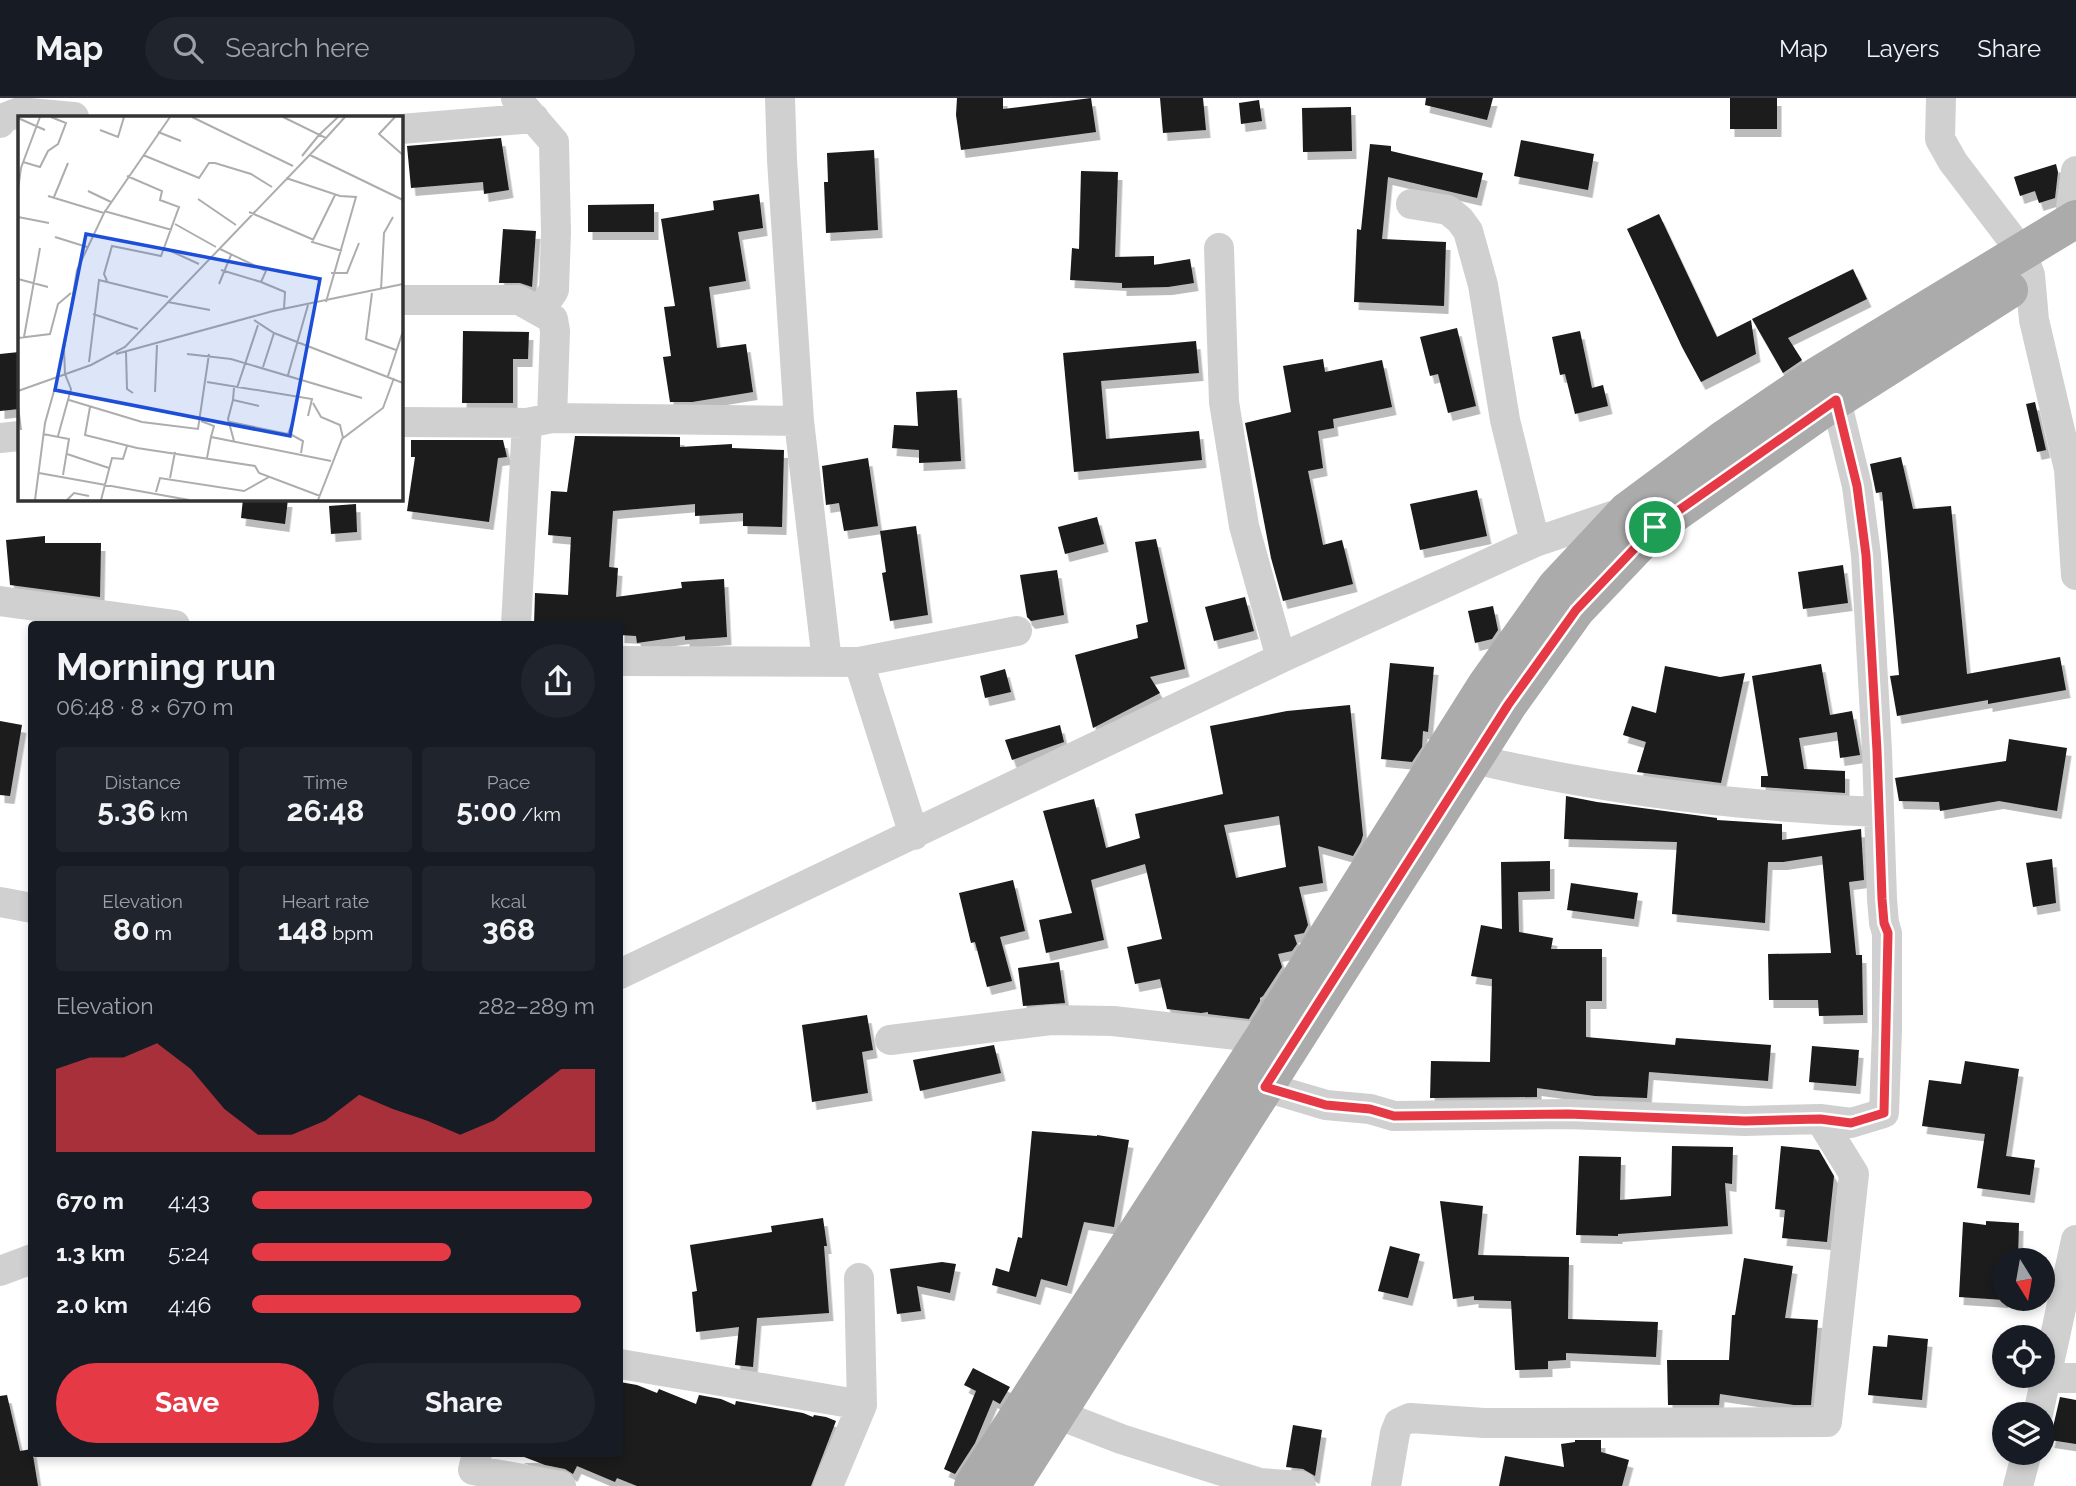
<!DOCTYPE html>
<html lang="en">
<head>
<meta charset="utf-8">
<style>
  :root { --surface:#171b24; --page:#20242c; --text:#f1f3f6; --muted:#9ea1a6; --line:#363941; --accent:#e63946 }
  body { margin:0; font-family:Raleway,sans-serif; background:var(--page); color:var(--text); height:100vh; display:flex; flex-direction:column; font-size:26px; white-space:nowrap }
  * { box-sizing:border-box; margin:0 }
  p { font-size:23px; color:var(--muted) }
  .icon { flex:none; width:38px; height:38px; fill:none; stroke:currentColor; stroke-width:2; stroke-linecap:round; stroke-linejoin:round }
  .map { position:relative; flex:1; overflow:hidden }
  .drawer { position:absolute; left:28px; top:523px; width:595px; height:836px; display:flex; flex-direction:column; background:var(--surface); border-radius:7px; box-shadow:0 4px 10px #0003 }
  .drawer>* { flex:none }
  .needle { width:46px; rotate:169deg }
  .buttons { position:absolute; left:1992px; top:1150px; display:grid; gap:14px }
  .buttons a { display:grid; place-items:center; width:63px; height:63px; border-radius:50%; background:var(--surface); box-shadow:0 4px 10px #0003; font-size:35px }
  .pin { position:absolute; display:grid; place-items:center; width:60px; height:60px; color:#fff; margin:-30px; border:4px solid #fff; border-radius:50%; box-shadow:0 2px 7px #0007 }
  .round { display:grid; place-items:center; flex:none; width:74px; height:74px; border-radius:37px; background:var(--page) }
  .summary { display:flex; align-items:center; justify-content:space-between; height:119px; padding:0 28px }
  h1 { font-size:38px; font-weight:700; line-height:52px }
  .figures { display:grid; grid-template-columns:repeat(3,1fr); gap:10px; height:119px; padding:7px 28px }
  .figures div { display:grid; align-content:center; border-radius:7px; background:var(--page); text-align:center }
  .figures b { font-size:30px; font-weight:700 }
  .figures small { font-size:19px; font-weight:400 }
  .figures p { font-size:19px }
  .chart { height:196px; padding:14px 28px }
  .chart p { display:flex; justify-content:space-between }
  .chart svg { width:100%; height:126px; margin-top:7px; fill:var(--accent); opacity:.7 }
  .action { display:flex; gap:14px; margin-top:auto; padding:14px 28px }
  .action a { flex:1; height:80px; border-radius:42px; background:var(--accent); color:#fff; font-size:28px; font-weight:700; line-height:80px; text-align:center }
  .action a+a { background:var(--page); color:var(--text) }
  ul { padding:0 28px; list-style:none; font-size:23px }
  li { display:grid; grid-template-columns:112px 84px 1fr; align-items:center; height:52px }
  li i { height:18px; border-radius:9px; background:var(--accent) }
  header { display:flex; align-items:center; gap:42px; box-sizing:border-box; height:98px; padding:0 35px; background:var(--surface); border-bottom:2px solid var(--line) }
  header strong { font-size:33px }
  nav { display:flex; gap:38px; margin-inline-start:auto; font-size:24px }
  .search { width:490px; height:63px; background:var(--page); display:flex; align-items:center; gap:18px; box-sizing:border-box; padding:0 24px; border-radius:38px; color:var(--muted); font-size:26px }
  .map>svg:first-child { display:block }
  .building { fill:#1a1a1a; fill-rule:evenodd; filter:url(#shadow) }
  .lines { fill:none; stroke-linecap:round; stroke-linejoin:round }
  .minor { stroke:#d0d0d0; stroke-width:30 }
  .major { stroke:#ababab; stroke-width:38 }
  .route-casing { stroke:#fff; stroke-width:14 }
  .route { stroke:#e63946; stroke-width:9 }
  .inset-road { fill:none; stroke:#adadad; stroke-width:2 }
  .view { fill:#1d4ed8; fill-opacity:0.15; stroke:#1d4ed8; stroke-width:3.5 }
  .inset-edge { fill:none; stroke:#333; stroke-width:3.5 }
</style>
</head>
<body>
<header>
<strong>Map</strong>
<div class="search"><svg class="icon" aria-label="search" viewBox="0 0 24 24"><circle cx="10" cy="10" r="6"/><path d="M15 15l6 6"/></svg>Search here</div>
<nav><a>Map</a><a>Layers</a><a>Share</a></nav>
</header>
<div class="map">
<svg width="2076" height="1388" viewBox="0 0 2076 1388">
  <defs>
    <filter id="shadow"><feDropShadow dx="4.5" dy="8" stdDeviation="0" flood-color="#0004"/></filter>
  </defs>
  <rect width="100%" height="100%" fill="#fff"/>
  <path class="building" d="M 957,0 L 1003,0 L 1003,11 L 1091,0 L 1096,34 L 961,52 L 956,17 Z
    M 1160,0 L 1203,0 L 1206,32 L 1163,35 Z
    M 1426,0 L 1493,0 L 1487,22 L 1425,7 Z
    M 1730,0 L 1777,0 L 1777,31 L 1730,31 Z
    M 1259,2 L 1262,23 L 1241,26 L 1239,5 Z
    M 1351,9 L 1352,53 L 1303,54 L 1302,10 Z
    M 501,40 L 509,92 L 484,96 L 483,84 L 411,90 L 407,48 Z
    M 1521,42 L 1594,56 L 1588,92 L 1514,78 Z
    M 1370,46 L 1391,48 L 1391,53 L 1483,75 L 1477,100 L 1388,79 L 1382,141 L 1446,144 L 1444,208 L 1354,204 L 1357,131 L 1361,132 Z
    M 874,52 L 878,132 L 826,135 L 824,84 L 828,84 L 827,55 Z
    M 2056,66 L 2058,74 L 2055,100 L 2039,105 L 2035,93 L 2020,98 L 2014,79 Z
    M 1081,73 L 1118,74 L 1115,159 L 1154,158 L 1154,167 L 1190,161 L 1194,185 L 1168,189 L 1122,190 L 1122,185 L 1070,182 L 1072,150 L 1079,151 Z
    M 759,96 L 763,130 L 738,134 L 746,183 L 709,189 L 717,250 L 746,246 L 753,294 L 692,304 L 670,304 L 663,259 L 671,258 L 664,209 L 675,208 L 661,121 L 714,112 L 713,103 Z
    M 654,106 L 654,134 L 588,134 L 588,107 Z
    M 1659,116 L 1717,239 L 1751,222 L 1756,256 L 1701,284 L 1682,249 L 1627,131 Z
    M 503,131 L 536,133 L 532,189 L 520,185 L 499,185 Z
    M 1853,171 L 1867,201 L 1788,240 L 1802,262 L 1783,275 L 1752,221 Z
    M 1457,230 L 1476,308 L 1448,315 L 1438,276 L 1430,278 L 1420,239 Z
    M 463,233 L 529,234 L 528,261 L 513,261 L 513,305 L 462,305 Z
    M 1580,233 L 1592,290 L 1603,287 L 1608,308 L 1575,316 L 1565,276 L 1560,277 L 1552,239 Z
    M 1196,243 L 1199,275 L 1101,283 L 1106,341 L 1199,333 L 1202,362 L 1074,374 L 1063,255 Z
    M 19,254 L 19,311 L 0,313 L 0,256 Z
    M 1323,261 L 1325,274 L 1382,262 L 1392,309 L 1333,321 L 1334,330 L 1318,333 L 1323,370 L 1308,373 L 1323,447 L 1342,442 L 1353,486 L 1283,503 L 1271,460 L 1245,325 L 1291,314 L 1283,268 Z
    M 957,292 L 961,363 L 919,365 L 919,352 L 892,350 L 894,327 L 918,328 L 916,294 Z
    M 2035,304 L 2046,352 L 2037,354 L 2026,306 Z
    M 575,338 L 680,339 L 680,349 L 732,346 L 732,350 L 784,352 L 782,429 L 743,428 L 743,415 L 695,418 L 695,406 L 613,413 L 609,469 L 618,470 L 616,499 L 682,490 L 681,484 L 724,481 L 727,539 L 685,542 L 685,538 L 637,545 L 636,538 L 620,537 L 620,527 L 534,527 L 535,495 L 568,497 L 571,439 L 548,437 L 551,393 L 567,394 Z
    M 411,342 L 503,342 L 507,359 L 498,360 L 489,424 L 407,413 L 415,359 L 411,359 Z
    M 1901,359 L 1913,411 L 1951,408 L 1967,576 L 2060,559 L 2066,592 L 1988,606 L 1988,602 L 1897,618 L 1890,578 L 1899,577 L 1882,394 L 1876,395 L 1870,366 Z
    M 868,360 L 878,428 L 844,433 L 839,405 L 826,407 L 822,368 Z
    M 1477,392 L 1487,438 L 1420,452 L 1410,406 Z
    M 243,401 L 288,401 L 285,426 L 241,420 Z
    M 356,406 L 357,434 L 331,436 L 329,408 Z
    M 1097,419 L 1104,446 L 1065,456 L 1058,429 Z
    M 916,428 L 928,517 L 890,523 L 882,475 L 886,474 L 880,433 Z
    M 45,438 L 45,445 L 101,445 L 100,499 L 10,487 L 6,442 Z
    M 1156,441 L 1185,571 L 1150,579 L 1160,595 L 1093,630 L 1075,557 L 1138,540 L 1136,527 L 1148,524 L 1135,444 Z
    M 1843,467 L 1848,505 L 1803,511 L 1798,474 Z
    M 1057,472 L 1064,517 L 1031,523 L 1027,519 L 1020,477 Z
    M 1245,499 L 1254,533 L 1214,543 L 1205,509 Z
    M 1493,508 L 1498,532 L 1492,541 L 1475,545 L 1468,513 Z
    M 1390,565 L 1434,569 L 1428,634 L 1423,633 L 1422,649 L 1412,664 L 1381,661 Z
    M 1821,566 L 1830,617 L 1852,613 L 1860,657 L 1840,660 L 1837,634 L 1799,640 L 1804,671 L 1845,673 L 1845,695 L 1761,689 L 1761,678 L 1768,678 L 1752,578 Z
    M 1665,568 L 1720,579 L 1745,575 L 1721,685 L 1637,674 L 1646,644 L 1623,637 L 1632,608 L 1656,615 Z
    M 1005,571 L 1011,594 L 985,600 L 980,578 Z
    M 1350,607 L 1363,737 L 1361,744 L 1353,758 L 1318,748 L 1323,785 L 1299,789 L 1308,827 L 1304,835 L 1294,837 L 1297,846 L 1292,853 L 1278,856 L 1282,869 L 1263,898 L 1260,900 L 1260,903 L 1249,921 L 1208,916 L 1208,914 L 1201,915 L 1167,911 L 1160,881 L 1135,886 L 1127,849 L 1162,841 L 1145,766 L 1091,782 L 1104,842 L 1046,855 L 1039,822 L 1072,815 L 1043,713 L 1094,701 L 1106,750 L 1140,740 L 1135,716 L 1223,696 L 1210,628 L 1287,613 ZM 1279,718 L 1286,769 L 1236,780 L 1224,727 Z
    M 0,623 L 22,627 L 10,698 L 0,697 Z
    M 1060,627 L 1064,644 L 1012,662 L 1005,642 Z
    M 2009,641 L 2067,650 L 2057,713 L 1999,703 L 1940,713 L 1939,704 L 1899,703 L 1895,680 L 2006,663 Z
    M 1566,698 L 1597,704 L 1717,720 L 1717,722 L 1782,726 L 1782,742 L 1861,731 L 1864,782 L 1849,784 L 1856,857 L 1862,857 L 1863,917 L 1819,918 L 1818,902 L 1769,902 L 1768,856 L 1831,855 L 1822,758 L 1783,764 L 1768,764 L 1765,825 L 1672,816 L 1677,744 L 1564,741 Z
    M 2052,761 L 2056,805 L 2033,809 L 2026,765 Z
    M 1550,763 L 1550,793 L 1518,794 L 1519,834 L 1553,840 L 1551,851 L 1602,851 L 1602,903 L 1586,903 L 1586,939 L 1675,947 L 1676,940 L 1771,947 L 1768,983 L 1649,974 L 1647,1000 L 1595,998 L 1537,990 L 1537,999 L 1430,1000 L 1431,963 L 1490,964 L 1492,881 L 1471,878 L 1481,827 L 1502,831 L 1501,764 Z
    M 1013,782 L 1025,833 L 1000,839 L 1012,883 L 987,889 L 975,844 L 971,845 L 959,795 Z
    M 1571,785 L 1638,795 L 1634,821 L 1567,812 Z
    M 1059,864 L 1065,905 L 1023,908 L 1018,870 Z
    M 867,917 L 873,952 L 862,954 L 868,995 L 812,1004 L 802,927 Z
    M 994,947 L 1001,975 L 920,993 L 913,962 Z
    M 1812,948 L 1859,952 L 1856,988 L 1809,984 Z
    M 1965,963 L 2019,971 L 2006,1058 L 2035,1062 L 2030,1097 L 1977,1090 L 1985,1036 L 1922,1028 L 1929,982 L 1961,986 Z
    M 1032,1033 L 1097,1038 L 1097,1037 L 1129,1042 L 1114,1129 L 1084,1124 L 1067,1188 L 1041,1181 L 1036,1199 L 992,1187 L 996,1170 L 1009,1174 L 1018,1139 L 1022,1140 Z
    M 1672,1048 L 1733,1049 L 1732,1086 L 1725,1085 L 1728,1128 L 1618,1136 L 1618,1138 L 1576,1137 L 1579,1058 L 1621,1059 L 1620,1102 L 1671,1098 Z
    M 1781,1048 L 1819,1052 L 1834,1078 L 1827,1144 L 1782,1140 L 1785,1112 L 1775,1111 Z
    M 1440,1103 L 1483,1108 L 1478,1157 L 1569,1159 L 1568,1221 L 1658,1224 L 1656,1259 L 1566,1255 L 1566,1262 L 1548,1263 L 1548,1271 L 1515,1272 L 1511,1203 L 1474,1202 L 1474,1198 L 1453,1201 Z
    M 823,1120 L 827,1148 L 824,1148 L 829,1215 L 757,1220 L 753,1269 L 735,1267 L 739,1229 L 696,1234 L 692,1194 L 697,1193 L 690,1147 L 772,1134 L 771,1128 Z
    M 1986,1123 L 2019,1125 L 2018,1161 L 2004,1160 L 2004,1202 L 1959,1199 L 1963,1124 L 1986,1127 Z
    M 1390,1148 L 1420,1156 L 1408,1200 L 1378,1193 Z
    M 1744,1160 L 1793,1168 L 1785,1220 L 1818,1222 L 1811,1307 L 1794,1307 L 1720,1296 L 1719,1307 L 1668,1307 L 1667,1262 L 1729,1262 L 1732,1217 L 1735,1217 Z
    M 942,1164 L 956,1166 L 950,1195 L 917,1188 L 921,1213 L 897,1216 L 890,1171 Z
    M 1888,1237 L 1928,1241 L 1922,1302 L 1868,1297 L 1873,1248 L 1887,1249 Z
    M 973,1270 L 1010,1289 L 1000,1306 L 993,1302 L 975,1345 L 955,1376 L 944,1371 L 976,1293 L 964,1287 Z
    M 620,1284 L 637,1287 L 657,1295 L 659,1291 L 696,1306 L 699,1297 L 721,1301 L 735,1307 L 736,1303 L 803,1315 L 813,1319 L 814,1317 L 826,1319 L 836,1323 L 811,1388 L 637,1388 L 617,1380 L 615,1384 L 577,1368 L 573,1376 L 565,1371 L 545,1367 L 519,1357 L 620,1356 Z
    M 7,1297 L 20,1353 L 32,1351 L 38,1388 L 0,1388 L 0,1298 Z
    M 2060,1299 L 2076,1302 L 2076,1346 L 2050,1342 Z
    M 1293,1327 L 1322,1332 L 1315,1378 L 1303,1371 L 1286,1369 Z
    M 1575,1342 L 1601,1342 L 1601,1354 L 1629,1362 L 1622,1388 L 1499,1388 L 1505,1358 L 1564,1369 L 1561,1346 L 1575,1344 Z"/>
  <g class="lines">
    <path class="minor" d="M 516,0 L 554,44 L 556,134 L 554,192 L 541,212
      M 780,0 L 782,62 L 799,323 L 827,564
      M 1941,0 L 1940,41 L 1953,64 L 2021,153 L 2030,177 L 2034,222 L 2069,371 L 2076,477
      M 0,25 L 2,21 L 19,14 L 74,19
      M 401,31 L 534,20
      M 1411,106 L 1448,112 L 1460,122 L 1468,133 L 1483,187 L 1505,322 L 1535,444
      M 2069,125 L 2076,73
      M 1219,150 L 1224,304 L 1244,428 L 1281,560
      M 401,202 L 519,202 L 553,221 L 555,233 L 552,320
      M 401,324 L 527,325 L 552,320 L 799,323
      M 0,340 L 19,338
      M 0,503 L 175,527
      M 516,527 L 527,325
      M 620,563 L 859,564 L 1017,533
      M 859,564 L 914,737
      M 1474,661 C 1604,692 1746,709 1879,714
      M 0,804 L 32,810
      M 620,876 L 1281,560 L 1535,444 L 1627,413
      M 890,942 L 1051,922 L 1113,923 L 1263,940
      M 1265,989 L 1326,1007 L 1370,1011 L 1394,1018 L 1568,1016 L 1745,1023 L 1820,1021 L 1851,1025 L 1884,1015 L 1887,932 L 1887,835 L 1884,825 L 1882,801 L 1877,653 L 1866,457 L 1857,388 L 1836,302
      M 0,1173 L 32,1161
      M 620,1266 L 862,1307
      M 2046,1280 L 2076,1280
      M 1057,1316 L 1121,1341 L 1260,1385 L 1301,1388
      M 2038,1316 L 2076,1142
      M 477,1356 L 473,1372 L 561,1388
      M 828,1388 L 862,1307 L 859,1180
      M 1386,1388 L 1395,1335 L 1399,1325 L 1410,1320 L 1484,1325 L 1827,1324 L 1854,1076 L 1820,1021
      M 2018,1388 L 2027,1354"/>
    <path class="major" d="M 973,1388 L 1263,940 L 1487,586 L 1556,489 L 1627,413 L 1724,341 L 1817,278 L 2076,121
      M 1011,1388 L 1508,607 L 1576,512 L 1655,429 L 1836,302 L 2009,192"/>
  </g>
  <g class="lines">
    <g class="route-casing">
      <path id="route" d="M 1836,302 L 1857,388 L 1866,457 L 1877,653 L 1882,801 L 1884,825 L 1888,835 L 1884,1015 L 1851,1025 L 1820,1021 L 1745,1023 L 1568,1016 L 1394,1018 L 1370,1011 L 1326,1007 L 1265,989 L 1508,607 L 1576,512 L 1655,429 Z"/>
    </g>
    <use href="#route" class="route"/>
  </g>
  <g transform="translate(18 18)">
    <rect width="385" height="385" fill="#fff"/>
    <path class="inset-road" d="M 174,1 L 275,50M 377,1 L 361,18 L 385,39M 0,2 L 27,14M 82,14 L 100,21 L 106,1M 140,16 L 163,25M 301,19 L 320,1M 308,22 L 327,1M 125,39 L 181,62 L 191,47 L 197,47 L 233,58 L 254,71M 292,39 L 385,84M 284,40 L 301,19M 5,46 L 22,51 L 30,35 L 40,28 L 48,7 L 33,1M 268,62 L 322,80 L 338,81 L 308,186M 0,73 L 3,52 L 22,1M 70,75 L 93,86M 317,79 L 294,126 L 324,135M 30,80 L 86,97M 36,81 L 50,47M 180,83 L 218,109M 86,95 L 154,114M 231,96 L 296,124M 0,101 L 31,107M 157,108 L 198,131M 37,121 L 69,131M 146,132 L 181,148M 202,133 L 248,155 L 243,166 L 203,154M 313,157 L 329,157 L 341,127M 0,163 L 30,171M 89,165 L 86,158 L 94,130 L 143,140 L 161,91 L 142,84 L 144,75 L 109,60M 243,166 L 267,176 L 266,193M 201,168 L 213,139M 363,174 L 366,117 L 375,101M 354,177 L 348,223 L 378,234M 150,186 L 192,194M 75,198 L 120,213M 236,204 L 256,217 L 385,267M 6,221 L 22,132M 0,222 L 32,218 L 40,188 L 53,177M 108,236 L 109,273 L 115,277M 98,238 L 255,195 L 385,168M 169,238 L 213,243 L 344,282M 71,246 L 81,164 L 150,181M 245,251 L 256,217M 270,259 L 290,189M 370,260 L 385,215M 189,266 L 294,283 L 290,300M 216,272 L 215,284 L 241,290M 219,272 L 240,209M 0,275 L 73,249 L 107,231 L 308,22 L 265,1M 137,276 L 139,229M 51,284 L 124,306 L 180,313 L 191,238M 215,284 L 210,303 L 216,325M 295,287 L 303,301 L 322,309 L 325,322M 0,290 L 3,314M 72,291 L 67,319 L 119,332 L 237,350 L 241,357 L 302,380M 183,305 L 196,310 L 193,321M 212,306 L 270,318 L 276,302M 25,318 L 51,323 L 45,359M 272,318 L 285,325 L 283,337M 40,320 L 53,273 L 47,258 L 46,233 L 59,154 L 86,97 L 152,1M 49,338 L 91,352M 189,342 L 193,321 L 313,345M 21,357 L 171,384M 152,362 L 157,336M 138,376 L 142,362 L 226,375 L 251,361M 17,384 L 27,307 L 40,261M 49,384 L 56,377 L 71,380M 83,384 L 94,342 L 105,343 L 109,330M 300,384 L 324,323 L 365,292 L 376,262"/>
    <path class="view" d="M 68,118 L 302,163 L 272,320 L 37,274 Z"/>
    <rect width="385" height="385" class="inset-edge"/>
  </g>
</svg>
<div class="buttons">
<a><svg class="needle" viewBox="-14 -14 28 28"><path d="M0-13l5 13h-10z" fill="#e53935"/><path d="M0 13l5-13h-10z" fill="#9ea1a6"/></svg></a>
<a><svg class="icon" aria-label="locate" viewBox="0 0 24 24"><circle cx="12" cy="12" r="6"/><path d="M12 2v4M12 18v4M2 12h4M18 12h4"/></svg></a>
<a><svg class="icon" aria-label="layers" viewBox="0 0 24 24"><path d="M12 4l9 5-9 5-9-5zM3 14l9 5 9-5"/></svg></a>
</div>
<div class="pin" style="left:1655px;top:429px;background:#1e9e55"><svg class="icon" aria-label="arrive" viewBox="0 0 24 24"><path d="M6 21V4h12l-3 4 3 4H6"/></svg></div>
<section class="drawer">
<div class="summary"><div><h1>Morning run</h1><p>06:48 · 8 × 670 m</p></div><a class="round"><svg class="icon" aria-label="share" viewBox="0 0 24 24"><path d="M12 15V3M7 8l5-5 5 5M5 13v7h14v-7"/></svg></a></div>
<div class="figures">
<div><p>Distance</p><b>5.36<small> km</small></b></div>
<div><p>Time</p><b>26:48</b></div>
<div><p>Pace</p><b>5:00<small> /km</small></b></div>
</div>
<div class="figures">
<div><p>Elevation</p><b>80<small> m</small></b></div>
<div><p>Heart rate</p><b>148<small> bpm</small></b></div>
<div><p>kcal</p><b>368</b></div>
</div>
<div class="chart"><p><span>Elevation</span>282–289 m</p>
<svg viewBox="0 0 160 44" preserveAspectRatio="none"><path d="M0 44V15L10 11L20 11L30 6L40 15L50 29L60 38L70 38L80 33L90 24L100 29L110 33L120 38L130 33L140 24L150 15L160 15V44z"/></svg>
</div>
<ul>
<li><b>670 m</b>4:43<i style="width:99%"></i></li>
<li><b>1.3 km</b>5:24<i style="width:58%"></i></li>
<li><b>2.0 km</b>4:46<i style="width:96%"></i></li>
</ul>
<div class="action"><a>Save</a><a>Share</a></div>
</section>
</div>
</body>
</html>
